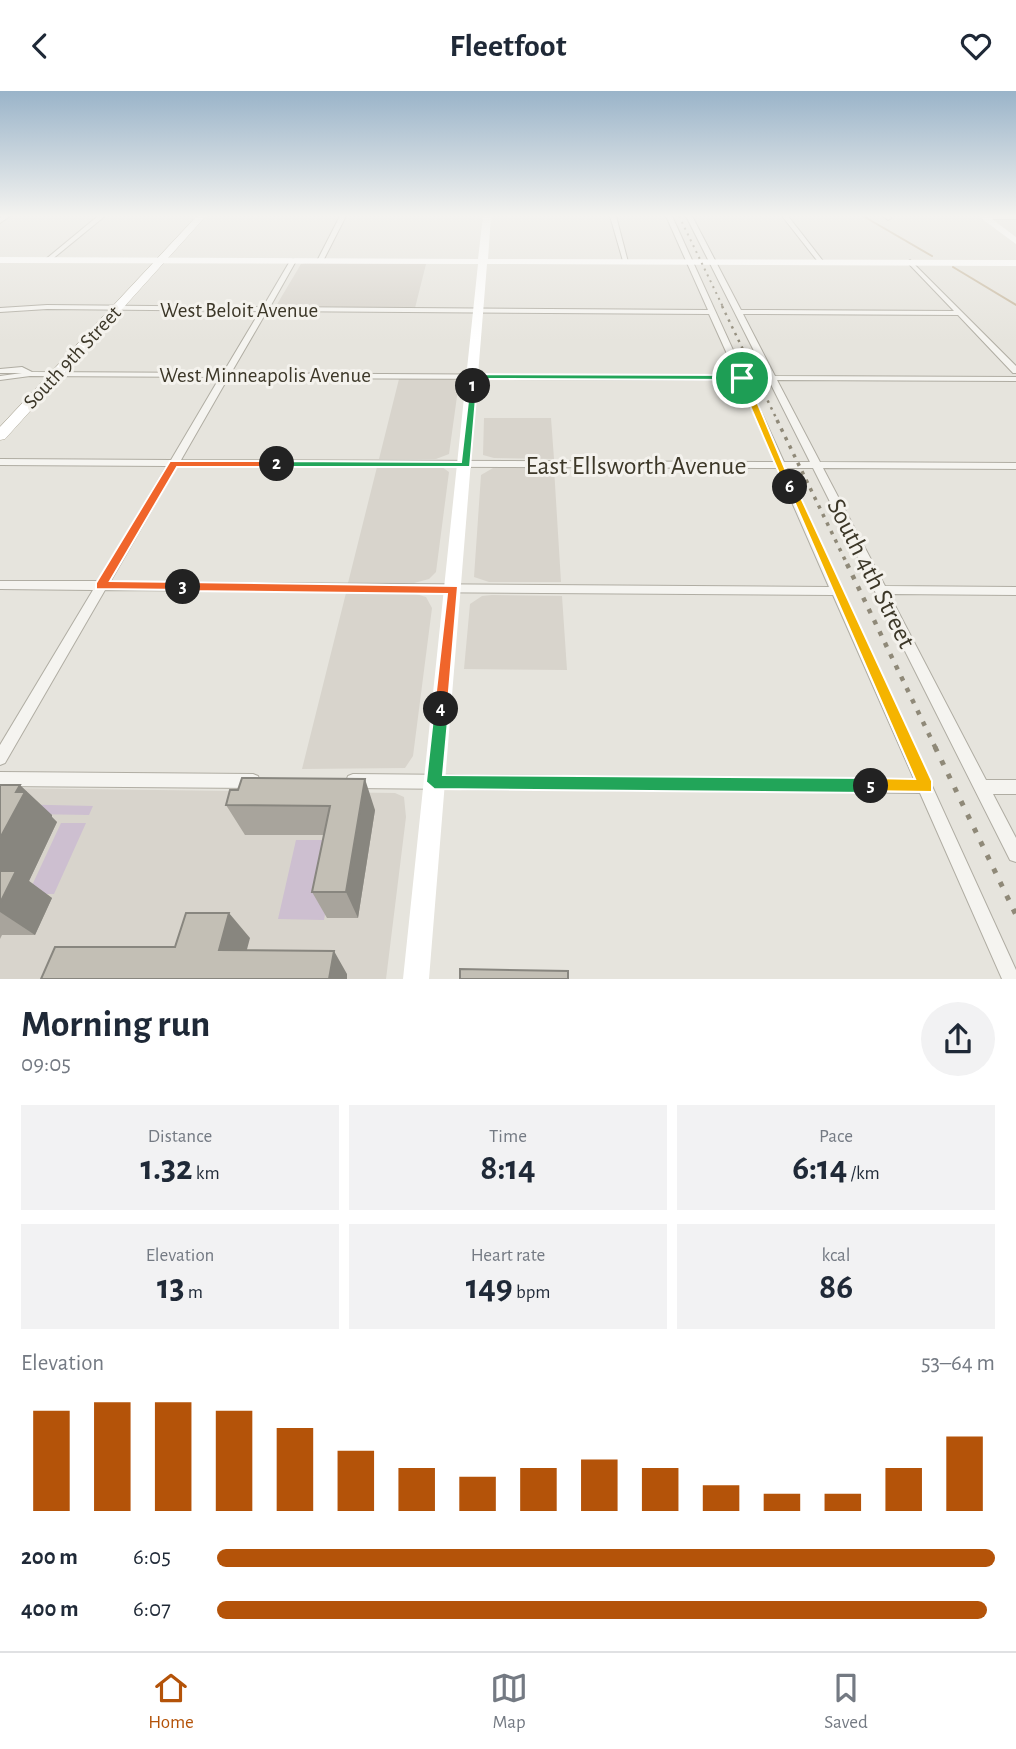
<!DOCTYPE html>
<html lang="en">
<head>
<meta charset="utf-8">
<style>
  :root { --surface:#fff; --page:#f2f2f3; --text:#1f2937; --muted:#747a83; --line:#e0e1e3; --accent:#b45309 }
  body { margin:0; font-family:"Alegreya Sans",sans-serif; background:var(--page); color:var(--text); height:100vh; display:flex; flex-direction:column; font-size:26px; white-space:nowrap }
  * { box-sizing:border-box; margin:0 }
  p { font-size:23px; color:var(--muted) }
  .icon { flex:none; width:38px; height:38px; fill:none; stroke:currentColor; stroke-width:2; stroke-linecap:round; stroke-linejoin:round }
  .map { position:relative; height:888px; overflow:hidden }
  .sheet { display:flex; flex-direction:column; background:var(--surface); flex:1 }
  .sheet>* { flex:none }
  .pin { position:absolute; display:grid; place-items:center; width:60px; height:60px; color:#fff; margin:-30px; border:4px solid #fff; border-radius:50%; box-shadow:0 2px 7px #0007 }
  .km { position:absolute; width:35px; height:35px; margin:-18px; border-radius:50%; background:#222; color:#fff; font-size:19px; line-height:35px; text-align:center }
  .round { display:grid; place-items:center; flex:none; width:74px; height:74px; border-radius:37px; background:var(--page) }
  .headline { display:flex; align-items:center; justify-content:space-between; height:119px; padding:0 21px }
  h1 { font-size:38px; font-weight:700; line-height:52px }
  .figures { display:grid; grid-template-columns:repeat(3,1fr); gap:10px; height:119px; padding:7px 21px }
  .figures div { display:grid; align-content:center; border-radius:0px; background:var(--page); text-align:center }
  .figures b { font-size:35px; font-weight:700 }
  .figures small { font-size:19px; font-weight:400 }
  .figures p { font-size:19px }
  .chart { height:196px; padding:14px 21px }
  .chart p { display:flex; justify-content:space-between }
  .chart svg { width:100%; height:126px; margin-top:7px; stroke:var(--accent); stroke-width:6 }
  ul { padding:0 21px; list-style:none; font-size:23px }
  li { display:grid; grid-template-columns:112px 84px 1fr; align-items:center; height:52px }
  li i { height:18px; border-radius:9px; background:var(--accent) }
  header { display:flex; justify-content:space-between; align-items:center; height:91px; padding:0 21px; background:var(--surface); font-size:32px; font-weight:700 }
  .tabs { display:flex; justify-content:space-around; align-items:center; height:98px; border-top:2px solid var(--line); background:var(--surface); font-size:19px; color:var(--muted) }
  .tabs a { display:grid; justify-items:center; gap:4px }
  .tabs .on { color:var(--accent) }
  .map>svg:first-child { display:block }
  .built { fill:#d8d4cc }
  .green { fill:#cdbfd0 }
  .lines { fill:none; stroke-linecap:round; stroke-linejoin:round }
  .stream { stroke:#c5b59a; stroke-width:2 }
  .street-casing { stroke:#b0ada3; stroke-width:2 }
  .primary-casing { stroke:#b1ac9d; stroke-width:1 }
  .street { fill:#f5f4f0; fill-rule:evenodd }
  .secondary { fill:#fff; fill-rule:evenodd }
  .primary { fill:#fff; fill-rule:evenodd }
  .rail-far4 { stroke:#8f8978; stroke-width:2; stroke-dasharray:2 4.5; stroke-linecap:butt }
  .rail-far3 { stroke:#8f8978; stroke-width:2.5; stroke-dasharray:2.5 5; stroke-linecap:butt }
  .rail-far2 { stroke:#8f8978; stroke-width:3.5; stroke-dasharray:3.5 6; stroke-linecap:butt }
  .rail-far1 { stroke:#8f8978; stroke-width:4.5; stroke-dasharray:4.5 8; stroke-linecap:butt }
  .rail { stroke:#8f8978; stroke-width:5; stroke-dasharray:5 10; stroke-linecap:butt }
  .wall { fill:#a8a49c }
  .shaded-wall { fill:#88867f }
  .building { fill:#c3bfb5; stroke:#88867f; stroke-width:2 }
  .split-1 { fill:#22a559; stroke:#fff; stroke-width:2 }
  .split-2 { fill:#22a559; stroke:#fff; stroke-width:2 }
  .split-3 { fill:#f0652b; stroke:#fff; stroke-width:2 }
  .split-4 { fill:#f0652b; stroke:#fff; stroke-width:2 }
  .split-5 { fill:#22a559; stroke:#fff; stroke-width:2 }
  .split-6 { fill:#f5b400; stroke:#fff; stroke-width:2 }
  .split-7 { fill:#f5b400; stroke:#fff; stroke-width:2 }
  .labels { text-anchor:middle; stroke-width:6; stroke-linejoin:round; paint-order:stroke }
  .far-street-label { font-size:21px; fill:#3c3728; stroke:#f4f2ed }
  .street-label { font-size:26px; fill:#3c3728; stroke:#f4f2ed }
</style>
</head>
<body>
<header><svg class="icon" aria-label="back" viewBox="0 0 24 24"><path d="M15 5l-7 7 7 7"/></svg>Fleetfoot<svg class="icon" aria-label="heart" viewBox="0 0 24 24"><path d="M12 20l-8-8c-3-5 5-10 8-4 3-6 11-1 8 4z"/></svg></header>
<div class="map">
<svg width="1016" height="888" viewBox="0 0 1016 888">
  <rect width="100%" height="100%" fill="#e6e4dd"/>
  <path class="built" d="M 301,173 L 305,172 L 426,173 L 415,217 L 276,215 Z
    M 448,287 L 459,291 L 449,363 L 436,368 L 379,368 L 399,288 Z
    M 484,327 L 551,327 L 554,368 L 494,367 L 483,364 Z
    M 377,376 L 442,376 L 449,381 L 436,481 L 429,488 L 414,492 L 348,492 Z
    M 493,377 L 554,377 L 561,491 L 489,491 L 474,486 L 481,384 Z
    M 346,502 L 416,503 L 426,506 L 432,517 L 413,665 L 405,677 L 302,678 Z
    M 492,504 L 562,505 L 567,579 L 464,578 L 470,513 L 482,505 Z
    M 0,697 L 395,702 L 404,706 L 406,726 L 386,888 L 0,888 Z"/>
  <path class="green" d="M 8,713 L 93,715 L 89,724 L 30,723 Z
    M 61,732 L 86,732 L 54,803 L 28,803 Z
    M 296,749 L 338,749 L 324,829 L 278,828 Z"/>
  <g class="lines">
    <path class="stream" d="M 863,125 L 932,165
      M 953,176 L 1016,214"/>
    <g class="street-casing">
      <path id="street" d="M 3,125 L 10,125 L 0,132 L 0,127 Z
        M 98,125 L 105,125 L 50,170 L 46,170 L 46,168 Z
        M 340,125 L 346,125 L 323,170 L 318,171 L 317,170 Z
        M 610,125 L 616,125 L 628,171 L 623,170 Z
        M 666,125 L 672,125 L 784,371 L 810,371 L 686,125 L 692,125 L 741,219 L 954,220 L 908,172 L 907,171 L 910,169 L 1016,275 L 1016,282 L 1013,282 L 958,224 L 743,223 L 775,285 L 1016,286 L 1016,290 L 777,289 L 820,371 L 1016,372 L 1016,378 L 823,377 L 885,495 L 1016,496 L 1016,504 L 889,503 L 986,689 L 1016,689 L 1016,703 L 993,703 L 1016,747 L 1016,771 L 1010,769 L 813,377 L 787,377 L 1016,879 L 1016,888 L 1002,888 L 920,702 L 353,697 L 348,695 L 346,690 L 348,685 L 353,683 L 914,688 L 833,504 L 105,499 L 5,672 L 0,674 L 0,654 L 93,499 L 0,498 L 0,490 L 98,490 L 167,375 L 0,374 L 0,368 L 171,369 L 220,286 L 30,285 L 0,289 L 0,285 L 22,282 L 0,282 L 0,278 L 22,276 L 32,281 L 223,282 L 260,220 L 47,218 L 0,221 L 0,217 L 47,214 L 263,216 L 290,170 L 293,168 L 296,170 L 270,216 L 708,219 ZM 267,220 L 709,223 L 737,285 L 231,282 ZM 228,287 L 739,289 L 775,371 L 181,369 ZM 177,375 L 777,377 L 829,496 L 110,491 Z
        M 782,125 L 788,125 L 823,170 L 823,172 L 819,172 Z
        M 883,125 L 889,125 L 891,127 L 888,129 Z
        M 981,125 L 1016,125 L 1016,128 L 983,128 Z
        M 0,681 L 253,683 L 258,685 L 260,690 L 258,695 L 253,697 L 0,695 Z"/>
    </g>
    <g class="primary-casing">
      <path id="primary" d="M 197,125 L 206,125 L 5,348 L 0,349 L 0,336 Z"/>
    </g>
    <use href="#street" class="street"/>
    <path class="secondary" d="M 483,125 L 491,125 L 488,168 L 1016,169 L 1016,175 L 487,173 L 429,888 L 403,888 L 478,173 L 0,172 L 0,166 L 478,168 Z
      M 978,125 L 988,125 L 1016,146 L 1016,153 Z"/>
    <use href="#primary" class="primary"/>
    <path class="rail-far4" d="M 679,125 L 723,216"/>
    <path class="rail-far3" d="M 722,215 L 778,331"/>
    <path class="rail-far2" d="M 777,329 L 848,475"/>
    <path class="rail-far1" d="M 847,473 L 936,658"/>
    <path class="rail" d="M 935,656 L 1016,824"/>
  </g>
  <path class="wall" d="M 0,694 L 52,724 L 52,726 L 57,731 L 29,790 L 52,807 L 35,844 L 2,844 L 0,848 Z
    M 230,699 L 375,719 L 358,827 L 327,827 L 312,801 L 324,744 L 245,744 L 226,714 Z"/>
  <path class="shaded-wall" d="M 365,688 L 375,719 L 358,827 L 346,801 Z
    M 20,694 L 52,724 L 52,726 L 57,731 L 29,790 L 52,807 L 35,844 L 0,821 L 0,747 L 16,701 Z
    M 229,822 L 250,847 L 241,881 L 219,859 Z
    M 334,860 L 347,883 L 347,888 L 329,888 Z"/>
  <path class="building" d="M 242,687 L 365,688 L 346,801 L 312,801 L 330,715 L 226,714 L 230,699 L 238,699 Z
    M 0,694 L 20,694 L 16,701 L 25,701 L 0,747 Z
    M 0,780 L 16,780 L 0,812 Z
    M 186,822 L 229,822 L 219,859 L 334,860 L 329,888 L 41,888 L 55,856 L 175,856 Z
    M 460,878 L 568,880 L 568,888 L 460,888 Z"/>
  <linearGradient id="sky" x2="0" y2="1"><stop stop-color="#9ab4c9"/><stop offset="0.5" stop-color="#f4f3f0"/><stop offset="1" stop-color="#f4f3f0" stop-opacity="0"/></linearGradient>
  <rect width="1016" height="250" fill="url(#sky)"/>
  <path class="split-1" d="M 470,283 L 742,284 L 747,287 L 742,289 L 478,288 L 477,295 L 473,297 L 468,295 Z"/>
  <path class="split-2" d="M 470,293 L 477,295 L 470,376 L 277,376 L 272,373 L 277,370 L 461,371 Z"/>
  <path class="split-3" d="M 170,370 L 277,370 L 282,373 L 277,376 L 177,376 L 110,490 L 183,491 L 190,496 L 188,499 L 96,498 L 96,492 Z"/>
  <path class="split-4" d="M 183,491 L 458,495 L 447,623 L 436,623 L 434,618 L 447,503 L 183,500 L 177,496 Z"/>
  <path class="split-5" d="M 441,612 L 449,618 L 443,684 L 871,687 L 878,695 L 871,702 L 434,698 L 426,691 L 434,618 Z"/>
  <path class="split-6" d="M 787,394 L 796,396 L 932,690 L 932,701 L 865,700 L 863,695 L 871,687 L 915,688 Z"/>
  <path class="split-7" d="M 742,284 L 747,287 L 794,399 L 785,396 L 738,287 Z"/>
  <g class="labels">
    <g class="far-street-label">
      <text x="239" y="226">West Beloit Avenue</text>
      <text transform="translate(72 266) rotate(-47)" y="7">South 9th Street</text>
      <text x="265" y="291">West Minneapolis Avenue</text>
    </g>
    <g class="street-label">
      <text x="636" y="383">East Ellsworth Avenue</text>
      <text transform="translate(872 482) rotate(63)" y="9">South 4th Street</text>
    </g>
  </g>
</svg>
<div class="pin" style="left:742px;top:287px;background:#1e9e55"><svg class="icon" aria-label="arrive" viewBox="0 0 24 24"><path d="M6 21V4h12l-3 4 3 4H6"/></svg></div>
<b class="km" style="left:473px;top:295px">1</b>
<b class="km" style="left:277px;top:373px">2</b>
<b class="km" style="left:183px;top:496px">3</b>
<b class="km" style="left:441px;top:618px">4</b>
<b class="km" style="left:871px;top:695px">5</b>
<b class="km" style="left:790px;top:396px">6</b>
</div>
<section class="sheet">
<div class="headline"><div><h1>Morning run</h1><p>09:05</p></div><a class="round"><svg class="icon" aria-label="share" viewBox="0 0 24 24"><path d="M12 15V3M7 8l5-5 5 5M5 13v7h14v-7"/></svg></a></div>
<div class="figures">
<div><p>Distance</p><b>1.32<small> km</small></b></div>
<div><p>Time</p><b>8:14</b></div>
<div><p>Pace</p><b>6:14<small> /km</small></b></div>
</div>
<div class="figures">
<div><p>Elevation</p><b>13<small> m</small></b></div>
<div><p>Heart rate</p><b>149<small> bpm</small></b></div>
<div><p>kcal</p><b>86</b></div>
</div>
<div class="chart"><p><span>Elevation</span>53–64 m</p>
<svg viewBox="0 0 160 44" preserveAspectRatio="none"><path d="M5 44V9M15 44V6M25 44V6M35 44V9M45 44V15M55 44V23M65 44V29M75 44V32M85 44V29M95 44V26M105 44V29M115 44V35M125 44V38M135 44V38M145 44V29M155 44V18"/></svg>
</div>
<ul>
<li><b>200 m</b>6:05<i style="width:100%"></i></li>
<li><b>400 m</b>6:07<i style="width:99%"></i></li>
</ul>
</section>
<nav class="tabs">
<a class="on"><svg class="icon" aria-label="home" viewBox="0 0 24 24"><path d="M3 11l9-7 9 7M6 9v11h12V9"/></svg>Home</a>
<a><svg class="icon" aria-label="map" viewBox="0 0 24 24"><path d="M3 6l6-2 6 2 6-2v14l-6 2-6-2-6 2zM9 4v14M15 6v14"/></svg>Map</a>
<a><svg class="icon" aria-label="saved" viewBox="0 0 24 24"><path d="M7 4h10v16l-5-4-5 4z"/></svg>Saved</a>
</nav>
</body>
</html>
